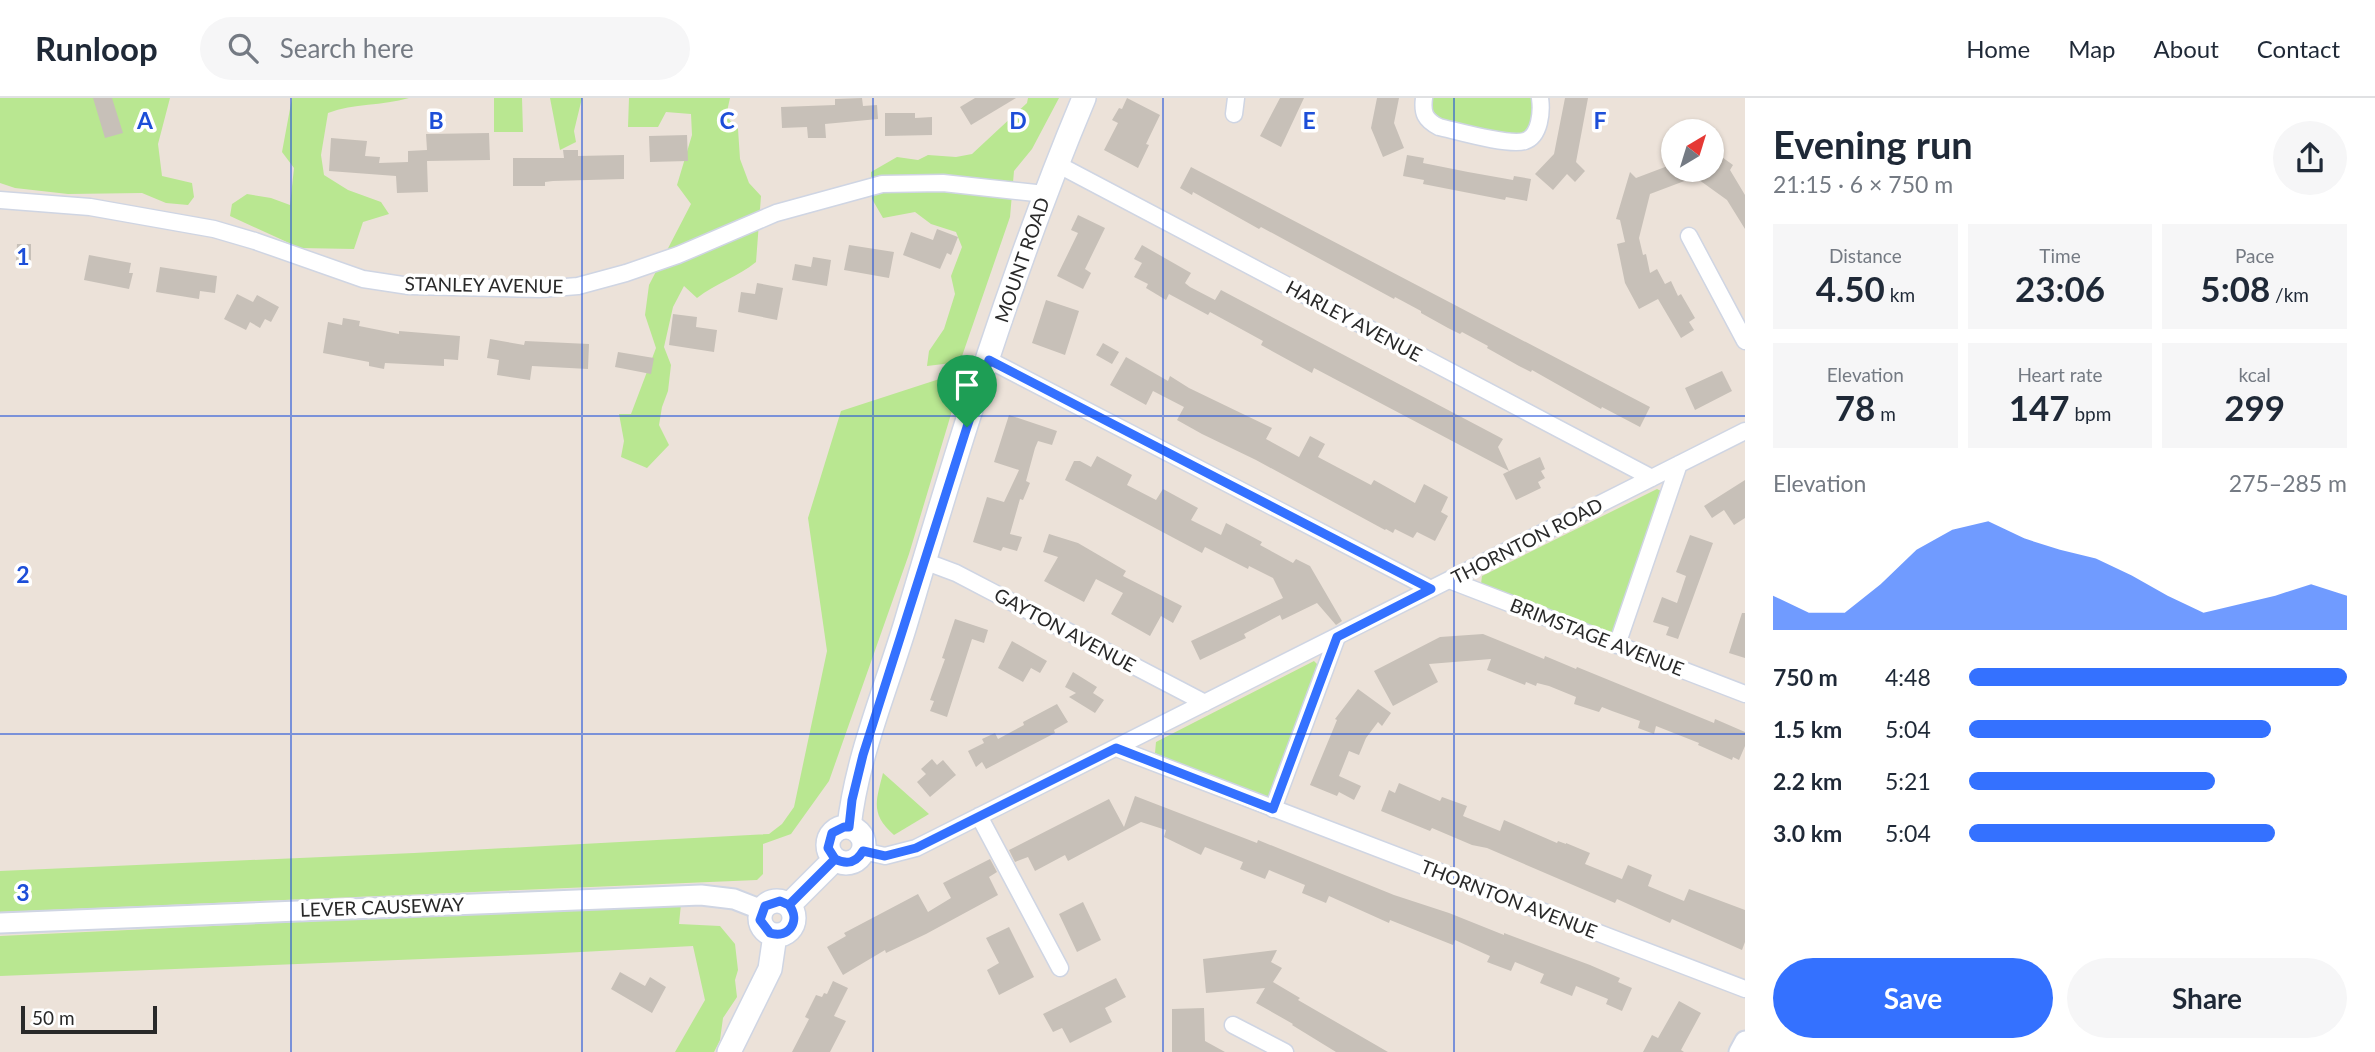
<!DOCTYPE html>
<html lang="en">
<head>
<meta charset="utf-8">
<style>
  :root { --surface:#fff; --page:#f6f6f7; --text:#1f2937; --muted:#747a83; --line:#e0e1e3; --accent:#3471ff }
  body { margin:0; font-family:Lato,sans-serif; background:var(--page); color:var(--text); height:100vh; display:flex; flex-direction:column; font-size:26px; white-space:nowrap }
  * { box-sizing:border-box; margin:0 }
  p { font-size:23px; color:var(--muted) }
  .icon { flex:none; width:38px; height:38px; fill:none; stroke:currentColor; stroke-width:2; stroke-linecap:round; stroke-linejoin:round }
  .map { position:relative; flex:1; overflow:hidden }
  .details { display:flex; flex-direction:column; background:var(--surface); width:630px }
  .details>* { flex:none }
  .needle { width:46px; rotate:38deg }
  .fabs { position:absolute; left:1661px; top:21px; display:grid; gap:14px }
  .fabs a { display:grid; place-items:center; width:63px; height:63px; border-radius:50%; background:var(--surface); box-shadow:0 2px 5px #0004; font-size:35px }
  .scale { position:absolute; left:21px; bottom:18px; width:136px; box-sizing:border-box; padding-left:7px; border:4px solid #292929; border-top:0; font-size:19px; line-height:24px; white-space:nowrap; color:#292929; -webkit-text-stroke:5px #fff; paint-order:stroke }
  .pin { position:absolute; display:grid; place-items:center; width:60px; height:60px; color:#fff; margin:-72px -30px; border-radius:50% 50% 50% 0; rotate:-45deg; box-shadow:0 0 7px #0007 }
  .pin .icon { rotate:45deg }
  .round { display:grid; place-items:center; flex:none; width:74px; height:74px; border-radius:37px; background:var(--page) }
  .overview { display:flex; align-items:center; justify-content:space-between; height:119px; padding:0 28px }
  h1 { font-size:38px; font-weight:700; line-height:52px }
  .metrics { display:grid; grid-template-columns:repeat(3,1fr); gap:10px; height:119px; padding:7px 28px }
  .metrics div { display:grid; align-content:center; border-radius:0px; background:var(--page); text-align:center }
  .metrics b { font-size:35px; font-weight:700 }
  .metrics small { font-size:19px; font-weight:400 }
  .metrics p { font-size:19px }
  .chart { height:196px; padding:14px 28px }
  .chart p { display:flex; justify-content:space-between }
  .chart svg { width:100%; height:126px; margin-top:7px; fill:var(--accent); opacity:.7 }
  .action { display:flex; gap:14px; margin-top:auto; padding:14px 28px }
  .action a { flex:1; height:80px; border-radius:42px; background:var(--accent); color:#fff; font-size:28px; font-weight:700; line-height:80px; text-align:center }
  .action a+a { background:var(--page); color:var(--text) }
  ul { padding:0 28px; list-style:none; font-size:23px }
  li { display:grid; grid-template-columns:112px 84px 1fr; align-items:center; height:52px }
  li i { height:18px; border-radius:9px; background:var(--accent) }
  header { display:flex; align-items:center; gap:42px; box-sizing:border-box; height:98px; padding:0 35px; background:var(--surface); border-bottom:2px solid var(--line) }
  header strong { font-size:33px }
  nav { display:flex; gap:38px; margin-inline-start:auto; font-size:24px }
  .search { width:490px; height:63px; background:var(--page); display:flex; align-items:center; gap:18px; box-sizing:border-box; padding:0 24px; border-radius:38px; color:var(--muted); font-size:26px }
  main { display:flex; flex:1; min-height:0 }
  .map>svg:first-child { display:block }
  .green { fill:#b9e791 }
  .building { fill:#c7c0b8 }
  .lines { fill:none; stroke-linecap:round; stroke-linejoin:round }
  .minor-casing { stroke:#cfd5e3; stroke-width:19 }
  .tertiary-casing { stroke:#cfd5e3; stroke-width:23 }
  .secondary-casing { stroke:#cfd5e3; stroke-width:26 }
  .minor { stroke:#fff; stroke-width:16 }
  .tertiary { stroke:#fff; stroke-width:19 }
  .secondary { stroke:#fff; stroke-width:23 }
  .route-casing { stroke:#fff; stroke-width:14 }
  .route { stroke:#3471ff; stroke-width:9 }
  .grid { fill:none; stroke:#1d4ed8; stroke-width:2; stroke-opacity:0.55 }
  .labels { text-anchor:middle; stroke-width:7; stroke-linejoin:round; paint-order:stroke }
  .street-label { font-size:19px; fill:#292929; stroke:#fff }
  .grid-label { font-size:23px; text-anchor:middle; font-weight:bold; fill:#1d4ed8; stroke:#fff; stroke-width:7; stroke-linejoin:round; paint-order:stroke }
</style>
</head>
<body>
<header>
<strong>Runloop</strong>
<div class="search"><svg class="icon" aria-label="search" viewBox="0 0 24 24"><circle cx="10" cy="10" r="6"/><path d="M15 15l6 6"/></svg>Search here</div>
<nav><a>Home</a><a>Map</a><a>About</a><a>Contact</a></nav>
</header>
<main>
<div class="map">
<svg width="1745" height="954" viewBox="0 0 1745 954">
  <rect width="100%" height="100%" fill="#ece2d9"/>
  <path class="green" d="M 0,0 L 170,0 L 158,46 L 162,78 L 192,85 L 194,99 L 188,107 L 166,105 L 142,95 L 68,96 L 15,90 L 0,85 Z
    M 292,0 L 409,0 C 382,8 354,5 328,15 L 321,57 L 324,77 L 348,92 L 381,104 L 389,116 L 363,124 L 354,151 L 300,150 L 230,118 L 232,106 L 247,96 L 271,100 L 290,107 L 294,70 L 282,54 Z
    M 494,0 L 522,0 L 523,34 L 494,34 Z
    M 550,0 L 582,0 L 574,33 L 576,44 L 560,52 Z
    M 629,0 L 730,0 L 726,18 L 738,31 L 740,61 L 749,85 L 761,98 L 756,164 C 738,179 716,185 697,200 L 684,188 L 673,209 L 664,249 L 671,267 L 668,293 L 662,309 L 659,327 L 669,347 L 647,370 L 621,359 L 624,343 L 619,316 L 631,316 L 656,250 L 645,217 L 649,187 L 691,106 L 677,87 L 692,37 L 691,16 L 666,14 L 658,29 L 628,29 Z
    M 1028,0 L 1059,0 L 1032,51 L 1014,73 L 1010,119 L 960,264 L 927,268 L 929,253 L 944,231 L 955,196 L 951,178 L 962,149 L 956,134 L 931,126 L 915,114 L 883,120 L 872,101 L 871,74 L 897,59 L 918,62 L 928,57 L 956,59 L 972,56 L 1027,5 Z
    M 1431,0 L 1531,0 C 1536,13 1534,33 1519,39 L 1440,25 L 1430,18 Z
    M 964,273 L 909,456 L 829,683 L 791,736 L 763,746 L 763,776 L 757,782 L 0,814 L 0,773 L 414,755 L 769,736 L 782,726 L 794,709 L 827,553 L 808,420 L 841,313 Z
    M 1657,391 L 1663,394 L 1611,538 L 1481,486 L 1482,478 Z
    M 1314,563 L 1318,567 L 1268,703 L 1155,655 L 1156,644 Z
    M 883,675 L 929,716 L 894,737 C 870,716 876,703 883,675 Z
    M 681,806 L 679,826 L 720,828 L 735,846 L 738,872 L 735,882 L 737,899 L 723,920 L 720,942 L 714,954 L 675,954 L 705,902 L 693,848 L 544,856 L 0,878 L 0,838 Z"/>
  <path class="building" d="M 93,0 L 112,0 L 123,35 L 105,40 Z
    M 862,0 L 863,8 L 877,7 L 878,21 L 825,26 L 826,40 L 808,40 L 807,29 L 782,30 L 781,9 L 835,7 L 835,1 Z
    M 975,0 L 1016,0 L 971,27 L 960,9 Z
    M 1127,0 L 1160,17 L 1146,46 L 1149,47 L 1138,70 L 1104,52 L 1118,25 L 1112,22 L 1119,10 L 1122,11 Z
    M 1280,0 L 1304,0 L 1281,49 L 1260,38 Z
    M 1377,0 L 1399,0 L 1394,25 L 1404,50 L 1383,59 L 1371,30 Z
    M 1565,0 L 1588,0 L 1576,64 L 1585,73 L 1575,84 L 1567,76 L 1553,92 L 1535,76 L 1554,56 Z
    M 885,15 L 915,15 L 915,20 L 932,19 L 932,37 L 885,38 Z
    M 489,35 L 490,62 L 427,63 L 428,94 L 397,95 L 396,78 L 329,73 L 331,40 L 367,43 L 365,58 L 380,59 L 379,65 L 408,64 L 408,53 L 427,52 L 426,36 Z
    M 687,37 L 688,63 L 650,64 L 649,38 Z
    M 563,52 L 578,52 L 578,58 L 624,57 L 624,81 L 553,83 L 545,84 L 545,88 L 513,88 L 513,60 L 564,60 Z
    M 1712,52 L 1733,67 L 1730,72 L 1745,97 L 1745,131 L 1727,102 L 1695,79 L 1650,96 L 1639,140 L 1643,157 L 1646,156 L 1650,175 L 1657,171 L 1665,186 L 1671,183 L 1678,198 L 1681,196 L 1695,220 L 1689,224 L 1694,232 L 1681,240 L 1658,201 L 1639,211 L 1625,185 L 1617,146 L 1625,144 L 1620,122 L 1616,121 L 1630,74 L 1636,80 L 1673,66 L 1673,72 L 1712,72 Z
    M 1407,57 L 1424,60 L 1423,65 L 1468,74 L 1513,82 L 1514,78 L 1531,81 L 1527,103 L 1506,99 L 1505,102 L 1423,86 L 1424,82 L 1403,78 Z
    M 1191,69 L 1650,309 L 1640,329 L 1602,309 L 1601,311 L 1532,272 L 1531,274 L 1519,268 L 1487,250 L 1488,248 L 1462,234 L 1460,236 L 1448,230 L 1421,215 L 1421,213 L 1395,199 L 1394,201 L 1261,129 L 1259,131 L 1193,94 L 1192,97 L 1180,90 Z
    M 1078,117 L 1105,130 L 1085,171 L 1091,175 L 1083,191 L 1057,178 L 1078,135 L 1071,132 Z
    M 937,131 L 958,139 L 951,157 L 947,155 L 940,171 L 903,157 L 911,134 L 933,142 Z
    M 17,146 L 31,146 L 31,163 L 16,163 Z
    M 849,147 L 894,154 L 889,180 L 844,172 Z
    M 1142,147 L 1191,175 L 1185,185 L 1190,189 L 1215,202 L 1221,192 L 1503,341 L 1498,349 L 1509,373 L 1540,359 L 1545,371 L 1541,373 L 1545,380 L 1538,384 L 1541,390 L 1516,402 L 1503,376 L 1509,373 L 1314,270 L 1312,275 L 1261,247 L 1263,243 L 1210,214 L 1208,217 L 1169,196 L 1166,202 L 1146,190 L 1148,186 L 1134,179 L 1142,165 L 1134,161 Z
    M 89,157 L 131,165 L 129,175 L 133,175 L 129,191 L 84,182 Z
    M 813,159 L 831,162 L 827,188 L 792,182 L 795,166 L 811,169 Z
    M 160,169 L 217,178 L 215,195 L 200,193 L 199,201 L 156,194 Z
    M 757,185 L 783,190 L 777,222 L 738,214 L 741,194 L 755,196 Z
    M 237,196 L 253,204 L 257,197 L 279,209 L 271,224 L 265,221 L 260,230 L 250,224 L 246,232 L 224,221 Z
    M 1046,202 L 1079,213 L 1065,257 L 1032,245 Z
    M 673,216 L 697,219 L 696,229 L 717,232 L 714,254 L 669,247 Z
    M 343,220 L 360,223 L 359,228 L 399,236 L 399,233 L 460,238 L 458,262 L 444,261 L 444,268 L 385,265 L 384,271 L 369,268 L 369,264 L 323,255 L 328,224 L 342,227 Z
    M 490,241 L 524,247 L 525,243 L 589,246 L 588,271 L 532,268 L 530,282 L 497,277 L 499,262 L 487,260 Z
    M 1103,245 L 1119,254 L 1112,266 L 1096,257 Z
    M 618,254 L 654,260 L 651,276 L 615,269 Z
    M 1126,259 L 1168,283 L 1170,278 L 1189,290 L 1272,330 L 1266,341 L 1299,359 L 1310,338 L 1325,346 L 1318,359 L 1371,387 L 1374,382 L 1415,405 L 1424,386 L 1448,399 L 1441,414 L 1448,418 L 1435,443 L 1417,434 L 1413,440 L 1395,431 L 1393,435 L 1386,431 L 1385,432 L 1256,362 L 1202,336 L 1177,322 L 1184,309 L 1153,293 L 1146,307 L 1110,287 Z
    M 1722,273 L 1732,293 L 1695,312 L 1685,290 Z
    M 1009,317 L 1057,333 L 1052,347 L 1038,343 L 1035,350 L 1026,383 L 1030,385 L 1023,402 L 1020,401 L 1010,436 L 1022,439 L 1017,453 L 1003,449 L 1001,453 L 973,444 L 987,399 L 1004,404 L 1019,372 L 994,364 Z
    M 1097,358 L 1132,377 L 1127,387 L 1156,402 L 1163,391 L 1198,410 L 1191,422 L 1221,437 L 1226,425 L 1262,444 L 1260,447 L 1293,465 L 1296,461 L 1310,468 L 1342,523 L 1336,527 L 1317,505 L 1282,522 L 1280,517 L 1244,536 L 1246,540 L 1200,562 L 1191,543 L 1283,500 L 1273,480 L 1249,468 L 1248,471 L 1205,449 L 1202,455 L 1065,382 L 1074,363 L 1080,363 L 1091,369 Z
    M 1745,382 L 1745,420 L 1734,427 L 1724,412 L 1712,420 L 1704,408 Z
    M 1049,436 L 1078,445 L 1126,473 L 1123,478 L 1182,508 L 1173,525 L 1161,518 L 1150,538 L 1111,516 L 1123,495 L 1096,481 L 1084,504 L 1044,483 L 1058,459 L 1043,454 Z
    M 1690,437 L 1713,445 L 1678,541 L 1666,537 L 1669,529 L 1653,524 L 1662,499 L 1677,505 L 1686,478 L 1676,474 Z
    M 1742,515 L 1745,515 L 1745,560 L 1729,555 Z
    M 955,521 L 988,532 L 984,545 L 972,541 L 947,619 L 930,613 L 934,603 L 930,602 L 945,561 L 942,560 Z
    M 1483,536 L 1544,561 L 1545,558 L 1576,571 L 1577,569 L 1714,625 L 1715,621 L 1745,634 L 1745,648 L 1739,662 L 1733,659 L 1732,662 L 1698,647 L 1699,645 L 1656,628 L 1654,636 L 1638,630 L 1640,623 L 1612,613 L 1602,609 L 1599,614 L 1574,606 L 1576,599 L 1549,588 L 1537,585 L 1536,588 L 1526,584 L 1525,587 L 1487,572 L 1491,561 L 1429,566 L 1438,584 L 1393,608 L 1374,573 L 1440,539 Z
    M 1012,543 L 1047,563 L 1040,575 L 1031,570 L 1023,584 L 998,570 Z
    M 1073,574 L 1097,589 L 1093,595 L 1104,602 L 1095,615 L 1069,599 L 1076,595 L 1065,589 Z
    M 1358,591 L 1391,615 L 1382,628 L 1378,624 L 1366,640 L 1359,657 L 1349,653 L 1339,678 L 1361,688 L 1354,702 L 1339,694 L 1337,698 L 1310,687 L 1337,622 L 1335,621 Z
    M 1057,606 L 1068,624 L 1054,632 L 1055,635 L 986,671 L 982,664 L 976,669 L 968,653 L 984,645 L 982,641 L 995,635 L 998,641 L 1024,627 L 1023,624 Z
    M 932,661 L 937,667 L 943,662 L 956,677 L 930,699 L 917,684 L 926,676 L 921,671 Z
    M 1399,685 L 1440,703 L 1442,699 L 1467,708 L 1463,718 L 1500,733 L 1504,722 L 1557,745 L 1558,743 L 1566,746 L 1566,745 L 1590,755 L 1585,766 L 1622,781 L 1628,767 L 1652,777 L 1648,788 L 1684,803 L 1689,791 L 1745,812 L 1745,844 L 1742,852 L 1672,821 L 1670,825 L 1617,801 L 1615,805 L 1487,750 L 1472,747 L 1432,730 L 1430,733 L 1381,713 L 1389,692 L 1395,695 Z
    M 1135,698 L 1257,745 L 1258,742 L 1394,797 L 1449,815 L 1504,837 L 1504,835 L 1590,867 L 1620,880 L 1618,884 L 1632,890 L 1622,913 L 1606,906 L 1608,901 L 1576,888 L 1572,898 L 1540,885 L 1544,876 L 1515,864 L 1511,873 L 1487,864 L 1490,858 L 1455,842 L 1453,847 L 1390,822 L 1389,825 L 1329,798 L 1326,805 L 1302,795 L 1305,787 L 1269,772 L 1265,781 L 1240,771 L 1243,764 L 1205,749 L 1201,757 L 1164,739 L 1166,732 L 1141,724 L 1068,763 L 1065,757 L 1035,773 L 1028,759 L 1015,764 L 1009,752 L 1109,701 L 1124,729 Z
    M 990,761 L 997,774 L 989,779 L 998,797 L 926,836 L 886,855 L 885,852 L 843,877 L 827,849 L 846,838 L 844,835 L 918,796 L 928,814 L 951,800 L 943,785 Z
    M 1083,804 L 1101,842 L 1077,854 L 1059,816 Z
    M 1009,829 L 1034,879 L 999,897 L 987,872 L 999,865 L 986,840 Z
    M 1277,852 L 1271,864 L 1282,870 L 1273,884 L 1300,900 L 1298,902 L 1388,954 L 1336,954 L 1292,927 L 1293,926 L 1256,905 L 1265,890 L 1206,895 L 1203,861 Z
    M 620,874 L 645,888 L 650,879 L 666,889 L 652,915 L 611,891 Z
    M 1116,880 L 1126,899 L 1105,910 L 1112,924 L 1070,945 L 1062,930 L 1053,934 L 1043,916 Z
    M 833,883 L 848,890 L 834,918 L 846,923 L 830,954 L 792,954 L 809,921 L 805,919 L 816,897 L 822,899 L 824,895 L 827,896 Z
    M 1679,903 L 1701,915 L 1681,952 L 1684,954 L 1643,954 L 1652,937 L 1658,940 Z
    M 1204,910 L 1205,943 L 1225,954 L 1172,954 L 1172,911 Z"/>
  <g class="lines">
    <g class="minor-casing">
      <path id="minor" d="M 1424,0 C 1422,15 1425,22 1439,29 C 1457,33 1508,48 1525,43 C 1540,38 1542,14 1540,0
        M 1234,16 L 1236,0
        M 1057,66 L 1652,380
        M 0,102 L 90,109 L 214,131 L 255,143 L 363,181 L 409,188 L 540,191 L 578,188 L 626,175 L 678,157 L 776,115 L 882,86 L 943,85 L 1045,96
        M 1689,138 L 1745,243
        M 989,262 L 1431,491
        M 924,463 L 956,475 L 1205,605
        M 1449,482 L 1745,596
        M 1617,547 L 1679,366
        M 1116,650 L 1745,891
        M 1273,711 L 1337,539
        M 979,718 L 1060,870
        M 863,753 L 885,758 L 916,750 L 1745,333
        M 1233,927 L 1285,954"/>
    </g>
    <g class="tertiary-casing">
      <path id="tertiary" d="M 0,825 L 701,797 L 734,801 L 762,812
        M 1739,954 L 1745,943"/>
    </g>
    <g class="secondary-casing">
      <path id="secondary" d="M 849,729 C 857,657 887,589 907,521 C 959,345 1013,169 1084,0
        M828 747a18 18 0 1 1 36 0a18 18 0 1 1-36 0Z
        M760 820a17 17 0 1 1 34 0a17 17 0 1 1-34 0Z
        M 789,807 L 835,761
        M 729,954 L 770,871 L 775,837"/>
    </g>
    <use href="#minor" class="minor"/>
    <use href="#tertiary" class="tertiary"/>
    <use href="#secondary" class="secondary"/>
  </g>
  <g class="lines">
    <g class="route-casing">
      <path id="route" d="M 967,329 L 863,657 L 852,702 L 849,729 L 844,729 L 832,735 L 828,750 L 835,761 L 789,807 L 780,803 L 765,808 L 760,822 L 770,835 C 789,841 801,823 789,807 L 835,761 C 847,767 856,765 863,753 L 885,758 L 916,750 L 1116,650 L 1273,711 L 1337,539 L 1431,491 L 989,262 L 967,329"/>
    </g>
    <use href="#route" class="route"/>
  </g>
  <path class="grid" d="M 291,0 L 291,954M 582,0 L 582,954M 873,0 L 873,954M 1163,0 L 1163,954M 1454,0 L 1454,954M 0,318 L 1745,318M 0,636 L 1745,636"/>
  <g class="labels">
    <g class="street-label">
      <text transform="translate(1022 162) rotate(-71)" y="7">MOUNT ROAD</text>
      <text transform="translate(484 187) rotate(1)" y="7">STANLEY AVENUE</text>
      <text transform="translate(1354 223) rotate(28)" y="7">HARLEY AVENUE</text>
      <text transform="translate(1527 443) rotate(-27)" y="7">THORNTON ROAD</text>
      <text transform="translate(1065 532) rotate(28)" y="7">GAYTON AVENUE</text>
      <text transform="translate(1597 539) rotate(21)" y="7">BRIMSTAGE AVENUE</text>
      <text transform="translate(1509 801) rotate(21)" y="7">THORNTON AVENUE</text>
      <text transform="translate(382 809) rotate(-2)" y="7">LEVER CAUSEWAY</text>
    </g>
  </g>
  <g class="grid-label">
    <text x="145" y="31">A</text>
    <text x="436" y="31">B</text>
    <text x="727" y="31">C</text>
    <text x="1018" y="31">D</text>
    <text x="1309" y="31">E</text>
    <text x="1600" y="31">F</text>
    <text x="23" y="167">1</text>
    <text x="23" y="485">2</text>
    <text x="23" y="803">3</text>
  </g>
</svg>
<div class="fabs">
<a><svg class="needle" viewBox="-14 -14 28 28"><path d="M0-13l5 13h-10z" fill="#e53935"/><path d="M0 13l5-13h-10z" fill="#747a83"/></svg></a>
</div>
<div class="scale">50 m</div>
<div class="pin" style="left:967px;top:329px;background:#1e9e55"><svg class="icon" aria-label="arrive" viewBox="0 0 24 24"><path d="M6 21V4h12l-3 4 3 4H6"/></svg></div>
</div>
<section class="details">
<div class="overview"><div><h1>Evening run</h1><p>21:15 · 6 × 750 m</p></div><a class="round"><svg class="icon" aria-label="share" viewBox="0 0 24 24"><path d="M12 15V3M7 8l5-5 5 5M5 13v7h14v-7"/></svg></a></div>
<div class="metrics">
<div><p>Distance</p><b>4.50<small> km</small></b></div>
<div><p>Time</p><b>23:06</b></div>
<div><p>Pace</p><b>5:08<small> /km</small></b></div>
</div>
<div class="metrics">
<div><p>Elevation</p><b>78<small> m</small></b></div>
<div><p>Heart rate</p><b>147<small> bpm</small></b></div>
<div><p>kcal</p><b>299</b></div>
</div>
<div class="chart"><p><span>Elevation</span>275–285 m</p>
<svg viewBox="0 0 160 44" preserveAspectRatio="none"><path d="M0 44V32L10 38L20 38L30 28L40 16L50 9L60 6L70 12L80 16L90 19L100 25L110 32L120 38L130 35L140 32L150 28L160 32V44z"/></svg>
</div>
<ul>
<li><b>750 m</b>4:48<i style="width:100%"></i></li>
<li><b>1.5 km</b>5:04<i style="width:80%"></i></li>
<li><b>2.2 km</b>5:21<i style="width:65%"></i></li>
<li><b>3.0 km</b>5:04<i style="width:81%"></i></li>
</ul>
<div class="action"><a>Save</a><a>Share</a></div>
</section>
</main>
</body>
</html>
